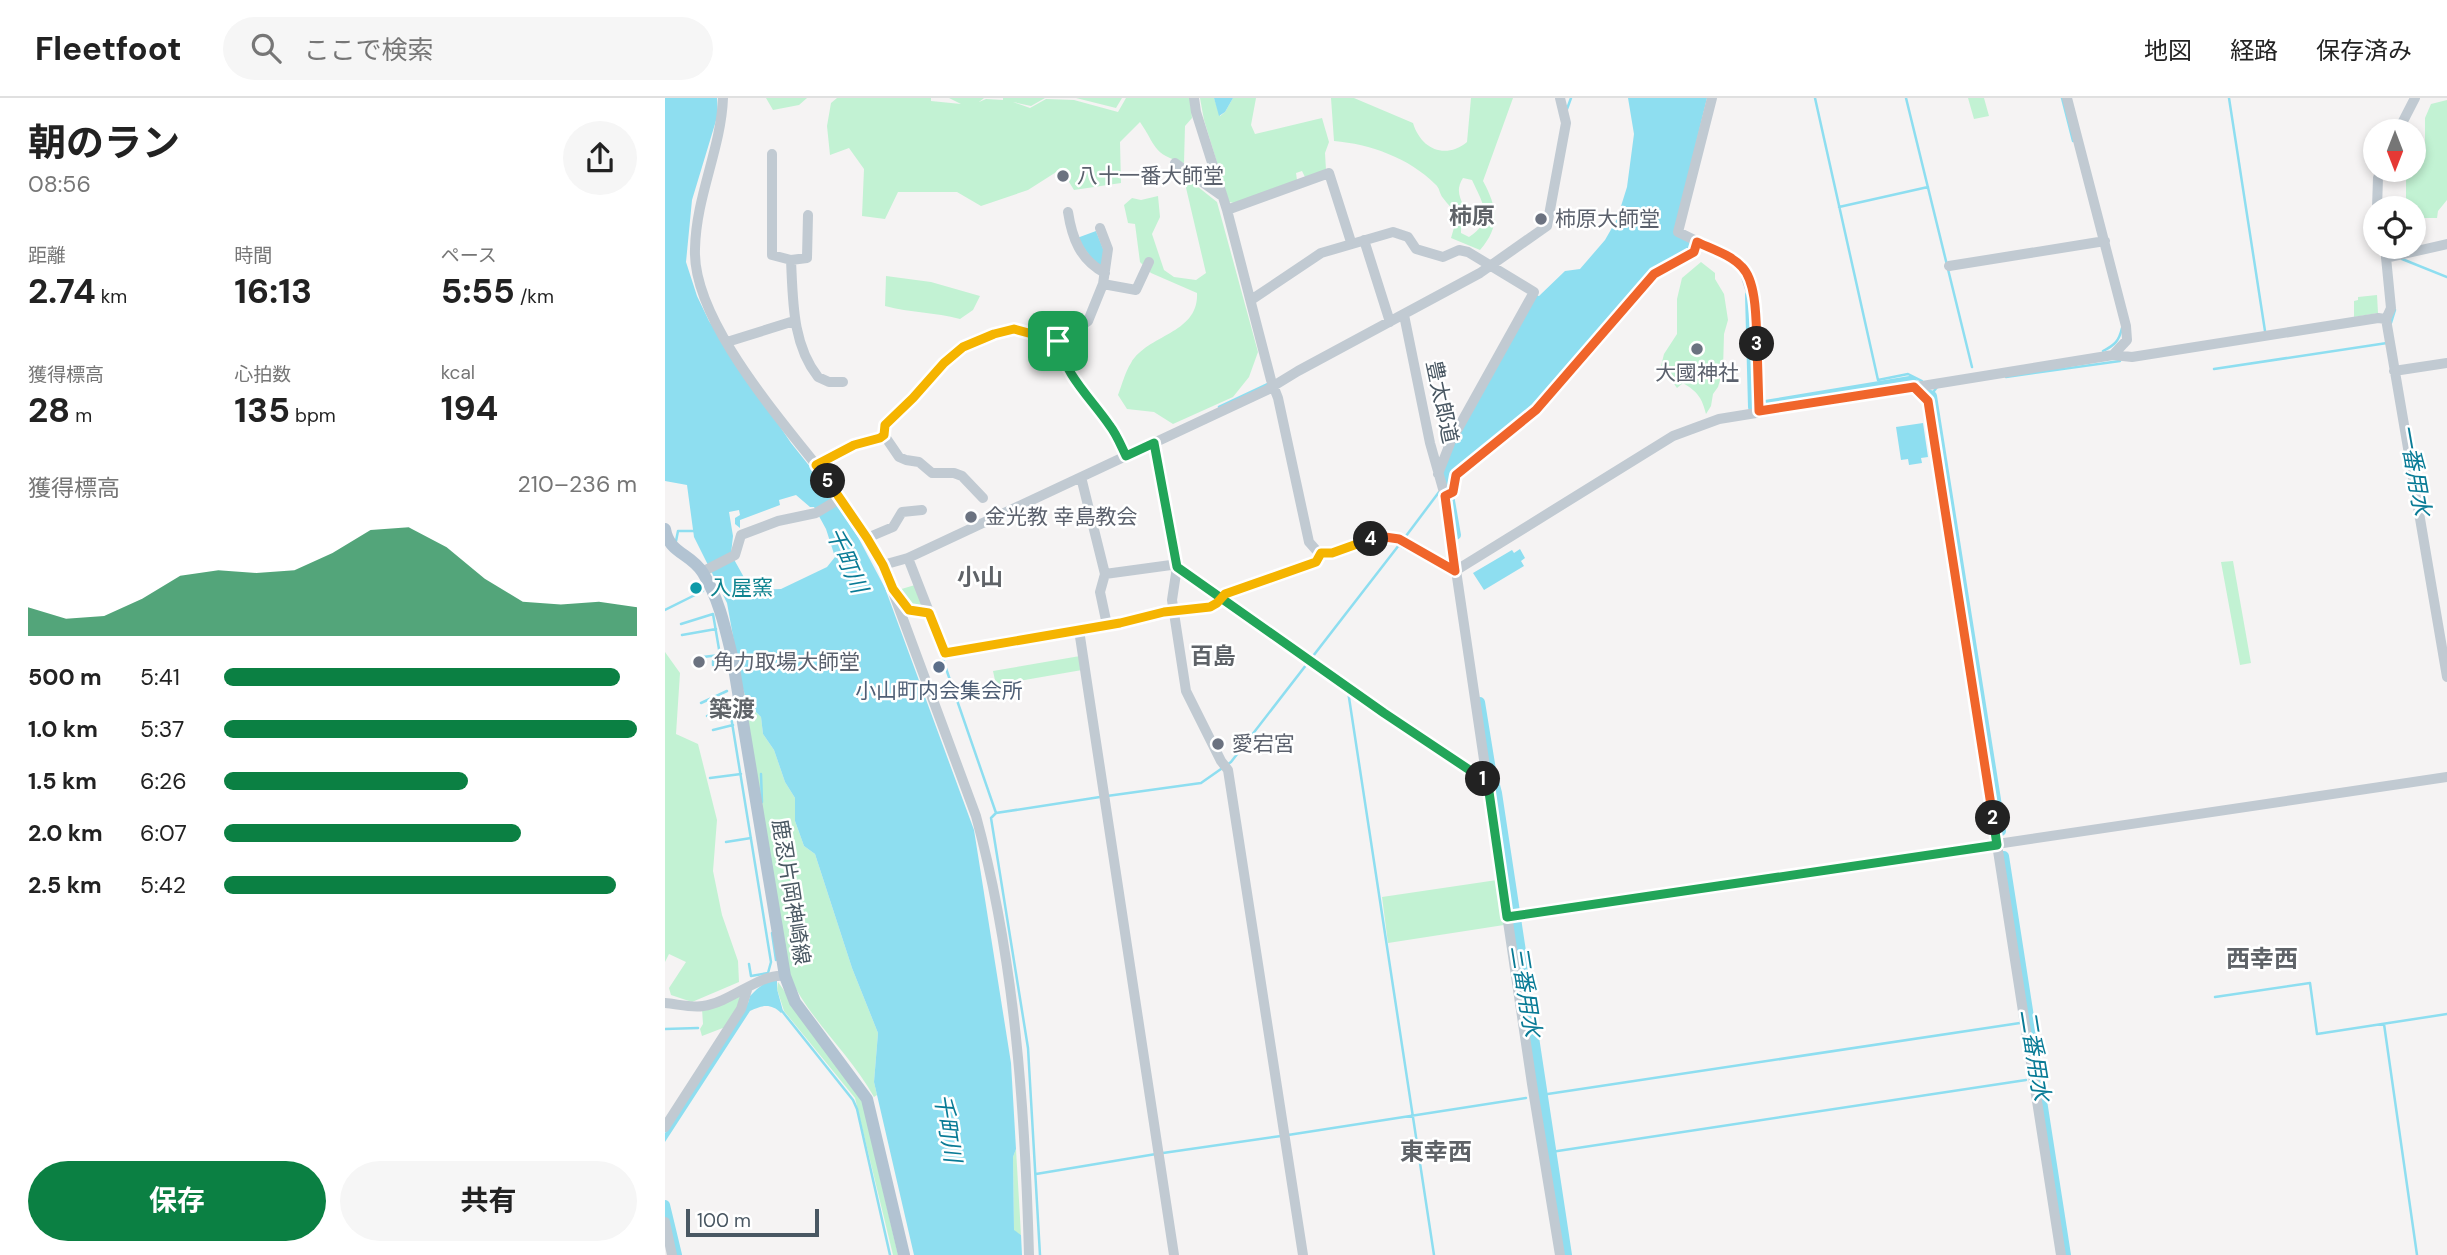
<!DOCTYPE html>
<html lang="ja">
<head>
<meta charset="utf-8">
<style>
  :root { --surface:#fff; --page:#f6f6f6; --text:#222; --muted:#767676; --line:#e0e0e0; --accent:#0b8043 }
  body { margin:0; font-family:"DM Sans","Noto Sans JP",sans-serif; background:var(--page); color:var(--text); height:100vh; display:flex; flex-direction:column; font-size:26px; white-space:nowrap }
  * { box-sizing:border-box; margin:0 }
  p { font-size:23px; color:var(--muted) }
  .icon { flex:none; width:38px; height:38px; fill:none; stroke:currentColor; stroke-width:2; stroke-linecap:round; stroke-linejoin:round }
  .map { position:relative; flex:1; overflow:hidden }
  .drawer { display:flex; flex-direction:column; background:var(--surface); width:665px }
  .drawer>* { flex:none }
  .needle { width:46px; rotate:180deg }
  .fabs { position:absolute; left:1698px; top:21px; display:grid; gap:14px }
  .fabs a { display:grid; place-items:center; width:63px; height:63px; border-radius:50%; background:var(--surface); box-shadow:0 4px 10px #0003; font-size:35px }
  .scale { position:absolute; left:21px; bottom:18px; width:133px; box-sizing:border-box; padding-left:7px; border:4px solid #495762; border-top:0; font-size:19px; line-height:24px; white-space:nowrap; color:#495762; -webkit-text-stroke:5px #fff; paint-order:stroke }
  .pin { position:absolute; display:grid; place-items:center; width:60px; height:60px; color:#fff; margin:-30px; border-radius:14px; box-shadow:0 4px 10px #0006 }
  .km { position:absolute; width:35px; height:35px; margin:-18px; border-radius:50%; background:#222; color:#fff; font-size:19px; line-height:35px; text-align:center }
  .round { display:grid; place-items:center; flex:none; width:74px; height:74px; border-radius:37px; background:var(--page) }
  .headline { display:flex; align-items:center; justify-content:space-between; height:119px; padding:0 28px }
  h1 { font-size:38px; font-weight:700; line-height:52px }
  .stats { display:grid; grid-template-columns:repeat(3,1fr); gap:10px; height:119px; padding:7px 28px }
  .stats div { display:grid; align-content:center }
  .stats b { font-size:35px; font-weight:700 }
  .stats small { font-size:19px; font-weight:400 }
  .stats p { font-size:19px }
  .chart { height:196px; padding:14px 28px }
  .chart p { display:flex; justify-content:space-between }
  .chart svg { width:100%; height:126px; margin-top:7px; fill:var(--accent); opacity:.7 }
  .primary-button { display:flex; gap:14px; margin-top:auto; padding:14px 28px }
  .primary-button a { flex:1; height:80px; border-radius:42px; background:var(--accent); color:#fff; font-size:28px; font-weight:700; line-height:80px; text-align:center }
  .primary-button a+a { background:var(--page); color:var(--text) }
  ul { padding:0 28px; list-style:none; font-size:23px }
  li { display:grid; grid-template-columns:112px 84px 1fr; align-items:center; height:52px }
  li i { height:18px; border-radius:9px; background:var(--accent) }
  header { display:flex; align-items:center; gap:42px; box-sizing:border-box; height:98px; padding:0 35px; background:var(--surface); border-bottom:2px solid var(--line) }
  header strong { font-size:33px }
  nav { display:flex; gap:38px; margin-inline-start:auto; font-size:24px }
  .search { width:490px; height:63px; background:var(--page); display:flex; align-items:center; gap:18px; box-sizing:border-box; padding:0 24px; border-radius:38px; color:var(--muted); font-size:26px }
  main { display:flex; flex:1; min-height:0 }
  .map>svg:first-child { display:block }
  .green { fill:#c2f2d3 }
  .water { fill:#8edef0; fill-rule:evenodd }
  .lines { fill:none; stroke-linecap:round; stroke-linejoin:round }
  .stream { stroke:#8edef0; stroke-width:2.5 }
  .canal { stroke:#8edef0; stroke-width:10 }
  .minor { stroke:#c1cad2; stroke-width:10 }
  .major { stroke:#b2c3d2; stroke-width:12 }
  .split-1-casing { stroke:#fff; stroke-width:14 }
  .split-2-casing { stroke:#fff; stroke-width:14 }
  .split-3-casing { stroke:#fff; stroke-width:14 }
  .split-4-casing { stroke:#fff; stroke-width:14 }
  .split-5-casing { stroke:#fff; stroke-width:14 }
  .split-6-casing { stroke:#fff; stroke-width:14 }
  .split-1 { stroke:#22a559; stroke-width:9 }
  .split-2 { stroke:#22a559; stroke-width:9 }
  .split-3 { stroke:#f0652b; stroke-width:9 }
  .split-4 { stroke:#f0652b; stroke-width:9 }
  .split-5 { stroke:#f5b400; stroke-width:9 }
  .split-6 { stroke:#f5b400; stroke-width:9 }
  .worship-dot { fill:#6b7280; stroke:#fff; stroke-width:2.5 }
  .culture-dot { fill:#0f9aa8; stroke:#fff; stroke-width:2.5 }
  .service-dot { fill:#5c6f8a; stroke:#fff; stroke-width:2.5 }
  .labels { text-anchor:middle; stroke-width:5; stroke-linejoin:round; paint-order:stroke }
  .worship-label { font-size:21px; fill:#5b616d; stroke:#fff; text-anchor:start }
  .street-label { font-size:21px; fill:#495762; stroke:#fff }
  .culture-label { font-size:21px; fill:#0d838f; stroke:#fff; text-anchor:start }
  .service-label { font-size:21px; fill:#4e5e75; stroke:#fff }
  .neighbourhood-label { font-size:23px; font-weight:bold; fill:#5f6368; stroke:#fff }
  .water-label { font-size:23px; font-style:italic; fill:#097b96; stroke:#fff }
  .quarter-label { font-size:24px; font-weight:bold; fill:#5f6368; stroke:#fff }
</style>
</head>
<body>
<header>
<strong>Fleetfoot</strong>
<div class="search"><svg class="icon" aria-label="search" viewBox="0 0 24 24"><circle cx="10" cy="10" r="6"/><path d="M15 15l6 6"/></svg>ここで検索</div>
<nav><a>地図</a><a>経路</a><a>保存済み</a></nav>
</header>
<main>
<section class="drawer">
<div class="headline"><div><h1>朝のラン</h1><p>08:56</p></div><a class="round"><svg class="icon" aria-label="share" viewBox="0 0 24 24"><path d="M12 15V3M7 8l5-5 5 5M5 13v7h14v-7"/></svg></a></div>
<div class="stats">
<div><p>距離</p><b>2.74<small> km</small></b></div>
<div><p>時間</p><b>16:13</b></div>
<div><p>ペース</p><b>5:55<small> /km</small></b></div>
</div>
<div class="stats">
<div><p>獲得標高</p><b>28<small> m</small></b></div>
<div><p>心拍数</p><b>135<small> bpm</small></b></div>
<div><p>kcal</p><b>194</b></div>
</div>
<div class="chart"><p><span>獲得標高</span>210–236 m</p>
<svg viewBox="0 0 160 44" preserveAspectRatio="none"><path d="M0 44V34L10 38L20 37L30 31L40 23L50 21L60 22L70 21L80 15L90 7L100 6L110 13L120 24L130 32L140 33L150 32L160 34V44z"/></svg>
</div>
<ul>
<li><b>500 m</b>5:41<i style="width:96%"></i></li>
<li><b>1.0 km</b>5:37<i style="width:100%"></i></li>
<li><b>1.5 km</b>6:26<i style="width:59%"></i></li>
<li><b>2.0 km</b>6:07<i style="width:72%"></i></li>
<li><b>2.5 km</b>5:42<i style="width:95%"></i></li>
</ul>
<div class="primary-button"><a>保存</a><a>共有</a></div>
</section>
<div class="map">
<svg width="1782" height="1157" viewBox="0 0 1782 1157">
  <rect width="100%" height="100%" fill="#f5f3f3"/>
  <path class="green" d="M 101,0 L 142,0 L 134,7 L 108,12 Z
    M 172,0 L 266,0 L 266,3 L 296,6 L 284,0 L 319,0 L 314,4 L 321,1 L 338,2 L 338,0 L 388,0 L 380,0 L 366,8 L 348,4 L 365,10 L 381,1 L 409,2 L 453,14 L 461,0 L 525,0 L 527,20 L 520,28 L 519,65 C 487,56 491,47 475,24 L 455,44 L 456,85 L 409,92 L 396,71 L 363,92 L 316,108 L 292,94 L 233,94 L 220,121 L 197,118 L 199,71 L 184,50 L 165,57 L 162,28 L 166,5 Z
    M 411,0 L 457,0 L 451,10 Z
    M 535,0 L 549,0 L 555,18 L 560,14 L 568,0 L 591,0 L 586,27 L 590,36 L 657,20 L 664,44 L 660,55 L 661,72 L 640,79 L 637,73 L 631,75 L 632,82 L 569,105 L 564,104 L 539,22 Z
    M 666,0 L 689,0 L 748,25 C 756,51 780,62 802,44 L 806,0 L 848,0 L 818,83 C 832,109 836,128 815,152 L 786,140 L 791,123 L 796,122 L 796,135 L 804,139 C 831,122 816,102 807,82 L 798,80 C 791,91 794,98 799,109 L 797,117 L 793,117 C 788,111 782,106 778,100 C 774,95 775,90 770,86 C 744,60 705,46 669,43 Z
    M 1303,0 L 1319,0 L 1324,18 L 1309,21 Z
    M 1782,2 L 1782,102 L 1773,113 L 1772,120 L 1753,120 L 1748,117 L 1748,110 L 1741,110 L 1741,81 L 1745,72 L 1748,72 L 1750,55 L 1760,49 L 1760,20 L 1766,6 Z
    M 518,77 L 552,104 L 593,254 L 584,279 L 568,299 L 508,326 L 489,314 L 462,311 L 453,297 C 457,287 460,274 466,265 C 483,236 534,236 532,195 L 486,175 L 475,164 L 470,126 L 463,125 L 459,107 L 467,100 L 476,102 L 493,98 L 495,119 L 487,136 L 499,172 L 509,179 L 531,182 L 541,175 Z
    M 1036,164 L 1050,175 L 1050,181 L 1059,196 L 1063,222 L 1059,236 L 1058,272 L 1053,289 L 1048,296 L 1046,308 L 1041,316 C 1037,300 1033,294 1018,285 L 1012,290 L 1004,279 L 995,272 L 999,256 L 1012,236 L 1012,201 L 1017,180 Z
    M 221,178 L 266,184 L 315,198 L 308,212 L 295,221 C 270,214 245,215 220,208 Z
    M 1712,197 L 1713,215 L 1689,219 L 1689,203 L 1693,202 L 1693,199 Z
    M 1568,463 L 1586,565 L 1575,567 L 1556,464 Z
    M 250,487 L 260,512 L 243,508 L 233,492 Z
    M 0,554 L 15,575 L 11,636 L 33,646 L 52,722 L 48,773 L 57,817 L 73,863 L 74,884 L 27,904 L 6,897 L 4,890 L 21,864 L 4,856 L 0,864 Z
    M 415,558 L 417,572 L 331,587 L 328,573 Z
    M 77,588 L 83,606 L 96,619 L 98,636 L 109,652 L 120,684 L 130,700 L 130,723 L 139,748 L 150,756 L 187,870 L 213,935 L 209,984 L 212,997 L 209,999 C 184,954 144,922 123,875 Z
    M 832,782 L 839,827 L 723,845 L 717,799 Z
    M 113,884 L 197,1002 L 233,1157 L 228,1157 L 190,1000 L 119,913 L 112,891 Z
    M 75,898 L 78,900 L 63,928 L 37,938 L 35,931 L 38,926 L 37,911 Z
    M 351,1051 L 356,1137 L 349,1133 L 348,1059 Z"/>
  <path class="water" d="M 0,0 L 52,0 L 53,16 L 27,102 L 21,164 L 32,198 L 44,223 L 126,345 L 166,395 L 167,400 L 193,439 L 220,490 L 309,732 L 346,965 L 351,1051 L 348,1059 L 349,1132 L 356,1137 L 357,1157 L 249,1157 L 209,984 L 213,935 L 187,870 L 150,756 L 139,748 L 130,723 L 130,700 L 120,684 L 109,652 L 98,636 L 96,619 L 83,606 L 77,588 L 62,505 L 29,439 L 22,387 L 0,383 ZM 131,397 L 145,409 L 149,409 L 161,431 L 170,459 L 162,469 L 116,491 L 86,492 L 66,456 L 68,438 L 64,414 L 74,412 L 75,417 L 70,420 L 70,426 L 75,430 L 75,422 L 115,407 L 114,402 Z
    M 549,0 L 568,0 L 560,14 L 554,18 Z
    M 963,0 L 1042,0 L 1009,136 L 1027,146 L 1025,151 L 984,176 L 870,307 L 788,376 L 785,391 L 781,393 L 777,373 L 789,344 L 871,197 L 874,198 L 900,173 L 915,171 L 940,142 L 952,121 L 962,89 L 969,36 Z
    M 431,133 L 439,153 L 438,169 L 429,164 L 412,140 Z
    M 1258,325 L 1263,359 L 1256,360 L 1257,365 L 1244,367 L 1243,361 L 1236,362 L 1231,329 Z
    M 855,451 L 860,460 L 856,463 L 859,468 L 819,492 L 808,475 L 847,452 L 849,455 Z
    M 112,876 L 112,891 L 118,913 L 116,915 C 106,905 97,907 85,913 L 0,1044 L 0,1035 L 83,905 L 85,898 L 92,891 Z"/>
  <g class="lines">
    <path class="stream" d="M 1150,0 L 1213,282 L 1243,276 L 1257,283
      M 1241,0 L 1307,269
      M 1397,0 L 1408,43
      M 1564,0 L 1600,233
      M 902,11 L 906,0
      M 1174,109 L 1263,89
      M 1737,161 L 1782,179
      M 1726,225 L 1730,212
      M 1438,253 C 1450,247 1454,243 1457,230
      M 1549,271 L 1722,245
      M 1341,279 L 1455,263
      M 1266,297 L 1272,289
      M 554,309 L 605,285
      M 738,442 L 774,394
      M 11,443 L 13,433 L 29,433
      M 0,512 L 38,493
      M 16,526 L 48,516 L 55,557 L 29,560
      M 17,537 L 51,531
      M 276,556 L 331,715
      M 48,567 L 48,563 L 56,562
      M 683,593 L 769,1157
      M 63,600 L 106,864 L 103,875 L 86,878 L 84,866
      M 36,605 L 62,593
      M 42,618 L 64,606
      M 48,632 L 68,627
      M 96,676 L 97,704
      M 45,680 L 76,676
      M 442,698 L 536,685 L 566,664 L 734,447
      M 61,744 L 86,740
      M 107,835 L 111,862
      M 1550,899 L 1645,885 L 1652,936 L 1782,916
      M 117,913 L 188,1002 L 192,1011 L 225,1157
      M 1719,926 L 1752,1157
      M 0,931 L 33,930
      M 876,997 L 1355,925
      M 623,1037 L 861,1000
      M 886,1054 L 1361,982
      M 498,1055 L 616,1038
      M 371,1076 L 491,1056
      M 375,1157 L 363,950 L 326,720 L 331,715 L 435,699"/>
    <path class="canal" d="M 1085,197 L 1088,309 L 1245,283 L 1248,285
      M 1263,296 L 1267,298 L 1336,733
      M 784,397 L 791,437
      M 815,604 L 826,672 L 832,695 L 902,1157
      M 1339,758 L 1401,1157
      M 0,1107 L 12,1157"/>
    <path class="minor" d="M 58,0 C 56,51 31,98 30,151 C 27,225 123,329 166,386 C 185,412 202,439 218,467 L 243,460 L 602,292 L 633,273 L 815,175 L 882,128 L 901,25 L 895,0
      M 529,0 L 531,14 L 562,112 L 606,282 L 613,300 L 644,444 L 652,453 L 661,456 L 706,441 L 726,439 L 790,473
      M 1047,0 L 1013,134 L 1056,155 L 1078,170 L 1091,209 L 1094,313
      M 1402,0 L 1461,228 L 1462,242 L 1448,257
      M 1733,33 L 1750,0
      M 107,56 L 107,157 L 126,162 L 142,160 L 143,117
      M 510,65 L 557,98
      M 1712,110 L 1713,80 L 1716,72
      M 562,112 L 664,75 L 686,144
      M 403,114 C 407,140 415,162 440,175
      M 699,142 L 725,224
      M 1720,149 L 1726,210 L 1721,221 L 1782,579
      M 1721,160 L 1782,146
      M 126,162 C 128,202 127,246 153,279 L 164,284 L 178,284
      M 1284,168 L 1440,143
      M 438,186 L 471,192 L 484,164
      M 586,202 L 656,155 L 728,134 L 743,139 L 751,151 L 778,159 L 794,152 L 803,154 L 869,194 L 786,343 L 773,376
      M 739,217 L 765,345 L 780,398 L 867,986 L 895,1157
      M 393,243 L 423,223 L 438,186 L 443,151 L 435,130
      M 62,244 L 129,223
      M 1729,273 L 1782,265
      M 1249,289 L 1263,304 L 1396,1157
      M 219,337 L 234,359 L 241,362 L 254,364 L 267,375 L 289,375 L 297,378 L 318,400
      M 490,345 L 512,469 L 815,681 L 822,681
      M 151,367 L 189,347 L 216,340 L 219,337 L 220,327 L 248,300 L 279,265 L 298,249 L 329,236 L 349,231 L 393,243 C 400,278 426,300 446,328 C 452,337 456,348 461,358
      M 416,379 L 440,476 L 506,467 L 512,469 L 507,502 L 521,593 L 556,663 L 563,672 L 638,1157
      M 780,398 L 788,394 L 791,377 L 871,312 L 989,175 L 1029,154 L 1032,144
      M 202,440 L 228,429 L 237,414 L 257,412
      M 243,460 L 280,555 L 455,525 L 499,514 L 545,509 L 553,505 L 560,496 L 651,464 L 656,455
      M 218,467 L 311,718 C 350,861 360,1010 364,1157
      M 790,473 L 1008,338 L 1054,321 L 1448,257 L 1467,259 L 1713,220 L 1721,221
      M 37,474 L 70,457 L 76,437 L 113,423 L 151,415 L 176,400
      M 440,476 L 435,494 L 442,527
      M 235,499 L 247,514 L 264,515
      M 414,532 L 509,1157
      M 842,819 L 1782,679
      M 0,905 C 12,906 27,910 38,908 C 67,904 94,875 120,878
      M 0,1029 L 76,911 L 82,892
      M 0,1124 L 7,1157"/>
    <path class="major" d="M 0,431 C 4,456 26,455 38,475 C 54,501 60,529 67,558 L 120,878 L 130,904 L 202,1001 L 239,1157"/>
  </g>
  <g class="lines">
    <g class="split-1-casing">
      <path id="split-1" d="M 393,243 C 400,278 426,300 445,328 C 452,337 456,348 461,358 L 489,345 L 512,469 L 719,615 L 818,681"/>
    </g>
    <g class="split-2-casing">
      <path id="split-2" d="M 818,681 L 822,681 L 823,687 L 842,819 L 1332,747 L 1328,720"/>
    </g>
    <g class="split-3-casing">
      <path id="split-3" d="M 1092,246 L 1094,313 L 1249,289 L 1263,303 L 1328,720"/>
    </g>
    <g class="split-4-casing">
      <path id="split-4" d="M 706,441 L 720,439 L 734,441 L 790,473 L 780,398 L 788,394 L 791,377 L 871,312 L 989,176 L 1029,154 L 1032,144 C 1047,151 1066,157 1077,169 C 1092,184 1091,225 1092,246"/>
    </g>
    <g class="split-5-casing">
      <path id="split-5" d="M 163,383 L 202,440 L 218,467 L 228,491 L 244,512 L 264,515 L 280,555 L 455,525 L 499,514 L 545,509 L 552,505 L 560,496 L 651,464 L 656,455 L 667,455 L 706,441"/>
    </g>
    <g class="split-6-casing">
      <path id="split-6" d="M 163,383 L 151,367 L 189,347 L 215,340 L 219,337 L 220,327 L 248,300 L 279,265 L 298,249 L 329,236 L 349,231 L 393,243"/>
    </g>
    <use href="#split-1" class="split-1"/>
    <use href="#split-2" class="split-2"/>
    <use href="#split-3" class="split-3"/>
    <use href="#split-4" class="split-4"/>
    <use href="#split-5" class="split-5"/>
    <use href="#split-6" class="split-6"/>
  </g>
  <g class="worship-dot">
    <circle cx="398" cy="78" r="7"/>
    <circle cx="876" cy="121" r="7"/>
    <circle cx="1032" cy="251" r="7"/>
    <circle cx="306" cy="419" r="7"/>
    <circle cx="34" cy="564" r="7"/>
    <circle cx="553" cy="646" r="7"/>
  </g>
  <circle class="culture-dot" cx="31" cy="490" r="7"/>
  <circle class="service-dot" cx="274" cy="569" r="7"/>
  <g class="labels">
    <g class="worship-label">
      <text x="412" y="85">八十一番大師堂</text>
      <text x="890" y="128">柿原大師堂</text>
      <text x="1032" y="282" text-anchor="middle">大國神社</text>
      <text x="320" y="426">金光教 幸島教会</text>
      <text x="48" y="571">角力取場大師堂</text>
      <text x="567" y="653">愛宕宮</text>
    </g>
    <g class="street-label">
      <text transform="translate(777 304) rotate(78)" y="7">豊太郎道</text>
      <text transform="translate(126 794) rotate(81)" y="7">鹿忍片岡神崎線</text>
    </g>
    <g class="culture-label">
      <text x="45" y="497">入屋窯</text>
    </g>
    <g class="service-label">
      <text x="274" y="600">小山町内会集会所</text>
    </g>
    <g class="neighbourhood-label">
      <text x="807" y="126">柿原</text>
      <text x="315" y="487">小山</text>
      <text x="548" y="566">百島</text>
      <text x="67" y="619">築渡</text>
    </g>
    <g class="water-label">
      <text transform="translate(1750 372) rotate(80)" y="8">一番用水</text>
      <text transform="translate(182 462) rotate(66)" y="8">千町川</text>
      <text transform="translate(861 893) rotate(81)" y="8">三番用水</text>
      <text transform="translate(1370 957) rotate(81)" y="8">二番用水</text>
      <text transform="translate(283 1030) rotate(81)" y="8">千町川</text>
    </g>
    <g class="quarter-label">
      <text x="1597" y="869">西幸西</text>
      <text x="771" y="1062">東幸西</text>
    </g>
  </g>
</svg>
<div class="fabs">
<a><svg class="needle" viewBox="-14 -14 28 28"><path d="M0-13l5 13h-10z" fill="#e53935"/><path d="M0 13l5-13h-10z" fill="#767676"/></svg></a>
<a><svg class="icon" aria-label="locate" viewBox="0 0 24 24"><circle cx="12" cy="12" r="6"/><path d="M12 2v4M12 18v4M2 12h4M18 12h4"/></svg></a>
</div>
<div class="scale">100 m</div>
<div class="pin" style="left:393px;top:243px;background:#1e9e55"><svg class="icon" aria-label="arrive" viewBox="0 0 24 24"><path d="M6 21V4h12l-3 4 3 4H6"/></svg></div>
<b class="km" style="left:818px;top:681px">1</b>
<b class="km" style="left:1328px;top:720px">2</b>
<b class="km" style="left:1092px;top:246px">3</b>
<b class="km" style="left:706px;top:441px">4</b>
<b class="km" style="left:163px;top:383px">5</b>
</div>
</main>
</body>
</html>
